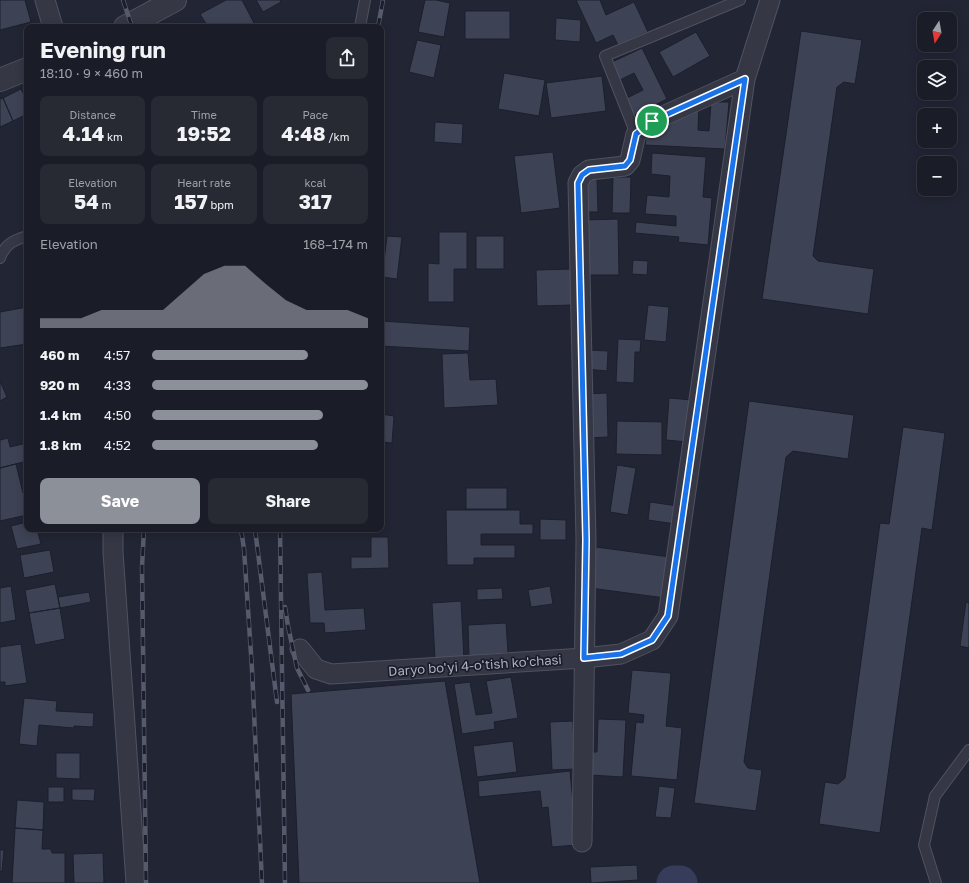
<!DOCTYPE html>
<html lang="en">
<head>
<meta charset="utf-8">
<style>
  :root { --surface:#1a1c27; --page:#272933; --text:#f1f3f6; --muted:#9fa1a7; --line:#383a44; --accent:#8c9099 }
  body { margin:0; font-family:"Golos Text",sans-serif; background:var(--page); color:var(--text); height:100vh; display:flex; flex-direction:column; font-size:15px; white-space:nowrap }
  * { box-sizing:border-box; margin:0 }
  p { font-size:13px; color:var(--muted) }
  .icon { flex:none; width:22px; height:22px; fill:none; stroke:currentColor; stroke-width:2; stroke-linecap:round; stroke-linejoin:round }
  .map { position:relative; flex:1; overflow:hidden }
  .drawer { position:absolute; left:24px; top:24px; width:360px; height:508px; display:flex; flex-direction:column; background:var(--surface); border-radius:8px; box-shadow:0 2px 10px #0003,0 0 0 1px var(--line) }
  .drawer>* { flex:none }
  .needle { width:26px; rotate:191deg }
  .buttons { position:absolute; left:917px; top:12px; display:grid; gap:8px }
  .buttons a { display:grid; place-items:center; width:40px; height:40px; border-radius:8px; background:var(--surface); box-shadow:0 2px 10px #0003,0 0 0 1px var(--line); font-size:20px }
  .pin { position:absolute; display:grid; place-items:center; width:34px; height:34px; color:#fff; margin:-17px; border:2px solid #fff; border-radius:50%; box-shadow:0 1px 4px #0007 }
  .round { display:grid; place-items:center; flex:none; width:42px; height:42px; border-radius:8px; background:var(--page) }
  .headline { display:flex; align-items:center; justify-content:space-between; height:68px; padding:0 16px }
  h1 { font-size:22px; font-weight:700; line-height:30px }
  .metrics { display:grid; grid-template-columns:repeat(3,1fr); gap:6px; height:68px; padding:4px 16px }
  .metrics div { display:grid; align-content:center; border-radius:8px; background:var(--page); text-align:center }
  .metrics b { font-size:20px; font-weight:700 }
  .metrics small { font-size:11px; font-weight:400 }
  .metrics p { font-size:11px }
  .chart { height:112px; padding:8px 16px }
  .chart p { display:flex; justify-content:space-between }
  .chart svg { width:100%; height:72px; margin-top:4px; fill:var(--accent); opacity:.7 }
  .action { display:flex; gap:8px; margin-top:auto; padding:8px 16px }
  .action a { flex:1; height:46px; border-radius:8px; background:var(--accent); color:#fff; font-size:16px; font-weight:700; line-height:46px; text-align:center }
  .action a+a { background:var(--page); color:var(--text) }
  ul { padding:0 16px; list-style:none; font-size:13px }
  li { display:grid; grid-template-columns:64px 48px 1fr; align-items:center; height:30px }
  li i { height:10px; border-radius:5px; background:var(--accent) }
  .map>svg:first-child { display:block }
  .lines { fill:none; stroke-linecap:round; stroke-linejoin:round }
  .river { stroke:#373c5a; stroke-width:35 }
  .building { fill:#3e4255; stroke:#1c1f2c }
  .service-casing { stroke:#4f5260; stroke-width:12 }
  .minor-casing { stroke:#4f5260; stroke-width:21 }
  .tertiary-casing { stroke:#4f5260; stroke-width:24 }
  .service { stroke:#353745; stroke-width:10 }
  .minor { stroke:#353745; stroke-width:19 }
  .tertiary { stroke:#353745; stroke-width:22 }
  .rail-casing { stroke:#575a6c; stroke-width:4.5 }
  .rail { stroke:#1a1d2a; stroke-width:3; stroke-dasharray:9; stroke-linecap:butt }
  .route-casing { stroke:#fff; stroke-width:8 }
  .route { stroke:#1a73e8; stroke-width:5 }
  .labels { text-anchor:middle; stroke-width:3.5; stroke-linejoin:round; paint-order:stroke }
  .street-label { font-size:13px; fill:#afb1c2; stroke:#1a1d2a }
</style>
</head>
<body>
<div class="map">
<svg width="969" height="883" viewBox="0 0 969 883">
  <rect width="100%" height="100%" fill="#222534"/>
  <g class="lines">
    <path class="river" d="M 674,883 L 680,883"/>
  </g>
  <path class="building" d="M 0,0 L 25,0 L 31,22 L 0,30 Z
    M 226,0 L 242,0 L 254,23 L 247,27 L 208,27 L 200,14 Z
    M 256,0 L 280,0 L 281,2 L 263,12 Z
    M 425,0 L 436,0 L 450,3 L 444,37 L 418,32 Z
    M 576,0 L 600,0 L 606,15 L 634,2 L 648,32 L 618,45 L 613,35 L 596,43 Z
    M 465,11 L 510,11 L 510,39 L 465,39 Z
    M 556,18 L 581,20 L 580,42 L 555,40 Z
    M 801,31 L 862,40 L 855,84 L 844,82 L 837,87 L 813,256 L 818,261 L 874,269 L 868,314 L 762,299 Z
    M 696,32 L 710,56 L 673,77 L 659,52 Z
    M 417,40 L 441,45 L 434,78 L 409,72 Z
    M 642,48 L 667,99 L 633,116 L 625,99 L 643,90 L 634,73 L 618,81 L 610,63 Z
    M 504,73 L 545,80 L 539,116 L 498,109 Z
    M 602,76 L 606,111 L 551,118 L 546,83 Z
    M 21,89 L 27,101 L 27,114 L 13,121 L 3,98 Z
    M 3,98 L 13,121 L 0,127 L 0,99 Z
    M 711,102 L 729,102 L 725,149 L 645,145 L 647,132 L 699,104 L 698,130 L 709,131 Z
    M 435,122 L 463,124 L 462,144 L 434,142 Z
    M 553,152 L 560,208 L 521,213 L 514,156 Z
    M 652,153 L 706,157 L 703,197 L 712,198 L 708,245 L 678,242 L 679,237 L 635,233 L 636,222 L 676,226 L 676,216 L 645,214 L 647,195 L 669,197 L 670,176 L 651,174 Z
    M 613,177 L 631,177 L 630,213 L 612,213 Z
    M 597,179 L 598,212 L 585,212 L 585,180 Z
    M 618,219 L 619,275 L 586,275 L 585,220 Z
    M 439,232 L 467,232 L 467,269 L 454,269 L 454,302 L 428,302 L 428,263 L 439,264 Z
    M 387,236 L 402,237 L 397,279 L 382,277 Z
    M 476,236 L 504,236 L 504,269 L 476,269 Z
    M 633,260 L 648,261 L 647,275 L 632,274 Z
    M 572,269 L 572,305 L 537,306 L 536,270 Z
    M 648,305 L 669,307 L 666,342 L 644,340 Z
    M 27,307 L 27,344 L 0,348 L 0,312 Z
    M 382,321 L 470,327 L 469,351 L 381,346 Z
    M 618,339 L 641,340 L 640,352 L 635,352 L 634,383 L 616,382 Z
    M 587,350 L 608,351 L 607,371 L 586,369 Z
    M 468,353 L 470,380 L 496,379 L 498,405 L 444,408 L 442,354 Z
    M 0,381 L 7,397 L 0,401 Z
    M 607,393 L 608,437 L 588,438 L 586,394 Z
    M 669,398 L 692,400 L 688,442 L 666,440 Z
    M 749,401 L 854,415 L 848,459 L 793,451 L 786,457 L 744,762 L 748,768 L 762,770 L 756,811 L 694,803 Z
    M 381,414 L 394,416 L 392,443 L 381,442 Z
    M 617,421 L 662,422 L 662,455 L 616,454 Z
    M 903,427 L 945,433 L 932,530 L 922,528 L 880,833 L 819,824 L 825,782 L 838,784 L 845,778 L 880,523 L 889,524 Z
    M 8,438 L 10,447 L 27,443 L 27,461 L 0,468 L 0,440 Z
    M 16,464 L 23,493 L 27,492 L 27,515 L 0,521 L 0,468 Z
    M 617,465 L 636,468 L 628,515 L 610,512 Z
    M 466,488 L 507,488 L 507,509 L 466,509 Z
    M 650,502 L 678,506 L 676,524 L 648,520 Z
    M 446,510 L 520,510 L 520,524 L 533,524 L 533,534 L 481,534 L 481,545 L 515,545 L 515,558 L 474,558 L 474,565 L 447,565 Z
    M 540,519 L 566,520 L 566,540 L 540,540 Z
    M 27,522 L 27,529 L 37,529 L 41,544 L 17,549 L 11,526 Z
    M 371,537 L 388,537 L 389,568 L 351,569 L 351,557 L 371,557 Z
    M 596,547 L 670,557 L 665,598 L 590,588 Z
    M 50,550 L 54,572 L 24,578 L 20,555 Z
    M 322,572 L 325,610 L 364,608 L 366,630 L 325,633 L 324,623 L 310,623 L 307,573 Z
    M 55,584 L 60,608 L 29,613 L 25,590 Z
    M 11,586 L 16,620 L 0,623 L 0,588 Z
    M 550,586 L 553,604 L 531,607 L 528,590 Z
    M 502,588 L 503,599 L 477,600 L 477,589 Z
    M 89,592 L 91,602 L 60,608 L 58,597 Z
    M 461,601 L 464,659 L 435,660 L 432,603 Z
    M 966,602 L 969,603 L 969,648 L 960,646 Z
    M 60,608 L 65,639 L 35,645 L 29,613 Z
    M 506,623 L 508,653 L 469,656 L 468,625 Z
    M 21,644 L 27,683 L 5,686 L 5,682 L 0,682 L 0,647 Z
    M 632,670 L 671,673 L 666,726 L 682,728 L 677,780 L 631,776 L 636,722 L 643,723 L 644,715 L 628,713 Z
    M 511,677 L 518,718 L 494,722 L 495,729 L 462,734 L 454,684 L 470,682 L 476,715 L 492,713 L 486,681 Z
    M 445,681 L 480,883 L 299,883 L 291,694 Z
    M 24,698 L 57,701 L 56,711 L 94,713 L 93,727 L 74,726 L 74,728 L 39,725 L 37,746 L 19,744 Z
    M 598,719 L 626,720 L 623,777 L 590,775 L 590,752 L 597,752 Z
    M 573,721 L 575,769 L 552,770 L 550,722 Z
    M 513,741 L 517,772 L 477,777 L 473,746 Z
    M 56,753 L 80,753 L 80,779 L 56,778 Z
    M 570,771 L 577,845 L 552,847 L 548,807 L 542,808 L 540,791 L 479,797 L 478,781 Z
    M 659,786 L 675,788 L 671,818 L 655,817 Z
    M 48,787 L 64,787 L 64,802 L 48,802 Z
    M 72,789 L 95,789 L 94,801 L 72,800 Z
    M 17,800 L 44,802 L 43,830 L 15,828 Z
    M 15,828 L 43,830 L 42,849 L 51,849 L 52,853 L 65,853 L 65,883 L 12,883 Z
    M 0,850 L 4,850 L 2,872 L 0,871 Z
    M 103,853 L 104,883 L 74,883 L 73,854 Z
    M 637,865 L 638,880 L 591,883 L 590,867 Z"/>
  <g class="lines">
    <g class="service-casing">
      <path id="service" d="M 360,27 L 365,0
        M 636,134 L 605,56 L 740,0
        M 0,258 C 5,244 14,240 27,236
        M 936,883 L 924,845 L 935,796 L 969,750"/>
    </g>
    <g class="minor-casing">
      <path id="minor" d="M 45,0 L 53,27
        M 113,529 L 113,552 L 136,883
        M 300,649 L 316,669 L 331,674 L 584,658 L 621,654 L 652,640 L 668,616 L 745,79 L 770,0
        M 582,842 L 586,540 L 578,183 L 582,175 L 589,170 L 625,166 L 630,160 L 636,134 L 652,121 L 745,79"/>
    </g>
    <g class="tertiary-casing">
      <path id="tertiary" d="M 125,27 L 175,0
        M 0,80 L 27,69"/>
    </g>
    <use href="#service" class="service"/>
    <use href="#minor" class="minor"/>
    <use href="#tertiary" class="tertiary"/>
    <g class="rail-casing">
      <path id="rail" d="M 123,0 L 132,27
        M 378,27 L 383,0
        M 144,529 L 142,567 L 146,883
        M 241,529 L 244,549 L 252,669 L 262,883
        M 255,529 L 277,702
        M 280,529 L 285,883
        M 285,607 L 288,626 L 297,668 L 308,690"/>
    </g>
    <use href="#rail" class="rail"/>
  </g>
  <g class="lines">
    <g class="route-casing">
      <path id="route" d="M 745,79 L 668,616 L 652,640 L 621,654 L 584,658 L 586,540 L 578,183 L 582,175 L 589,170 L 625,166 L 630,160 L 636,134 L 652,121 Z"/>
    </g>
    <use href="#route" class="route"/>
  </g>
  <g class="labels">
    <g class="street-label">
      <text transform="translate(475 665) rotate(-4)" y="5">Daryo bo'yi 4-o'tish ko'chasi</text>
    </g>
  </g>
</svg>
<div class="buttons">
<a><svg class="needle" viewBox="-14 -14 28 28"><path d="M0-13l5 13h-10z" fill="#e53935"/><path d="M0 13l5-13h-10z" fill="#9fa1a7"/></svg></a>
<a><svg class="icon" aria-label="layers" viewBox="0 0 24 24"><path d="M12 4l9 5-9 5-9-5zM3 14l9 5 9-5"/></svg></a>
<a>+</a>
<a>−</a>
</div>
<div class="pin" style="left:652px;top:121px;background:#1e9e55"><svg class="icon" aria-label="arrive" viewBox="0 0 24 24"><path d="M6 21V4h12l-3 4 3 4H6"/></svg></div>
<section class="drawer">
<div class="headline"><div><h1>Evening run</h1><p>18:10 · 9 × 460 m</p></div><a class="round"><svg class="icon" aria-label="share" viewBox="0 0 24 24"><path d="M12 15V3M7 8l5-5 5 5M5 13v7h14v-7"/></svg></a></div>
<div class="metrics">
<div><p>Distance</p><b>4.14<small> km</small></b></div>
<div><p>Time</p><b>19:52</b></div>
<div><p>Pace</p><b>4:48<small> /km</small></b></div>
</div>
<div class="metrics">
<div><p>Elevation</p><b>54<small> m</small></b></div>
<div><p>Heart rate</p><b>157<small> bpm</small></b></div>
<div><p>kcal</p><b>317</b></div>
</div>
<div class="chart"><p><span>Elevation</span>168–174 m</p>
<svg viewBox="0 0 160 44" preserveAspectRatio="none"><path d="M0 44V38L10 38L20 38L30 33L40 33L50 33L60 33L70 22L80 11L90 6L100 6L110 17L120 27L130 33L140 33L150 33L160 38V44z"/></svg>
</div>
<ul>
<li><b>460 m</b>4:57<i style="width:72%"></i></li>
<li><b>920 m</b>4:33<i style="width:100%"></i></li>
<li><b>1.4 km</b>4:50<i style="width:79%"></i></li>
<li><b>1.8 km</b>4:52<i style="width:77%"></i></li>
</ul>
<div class="action"><a>Save</a><a>Share</a></div>
</section>
</div>
</body>
</html>
